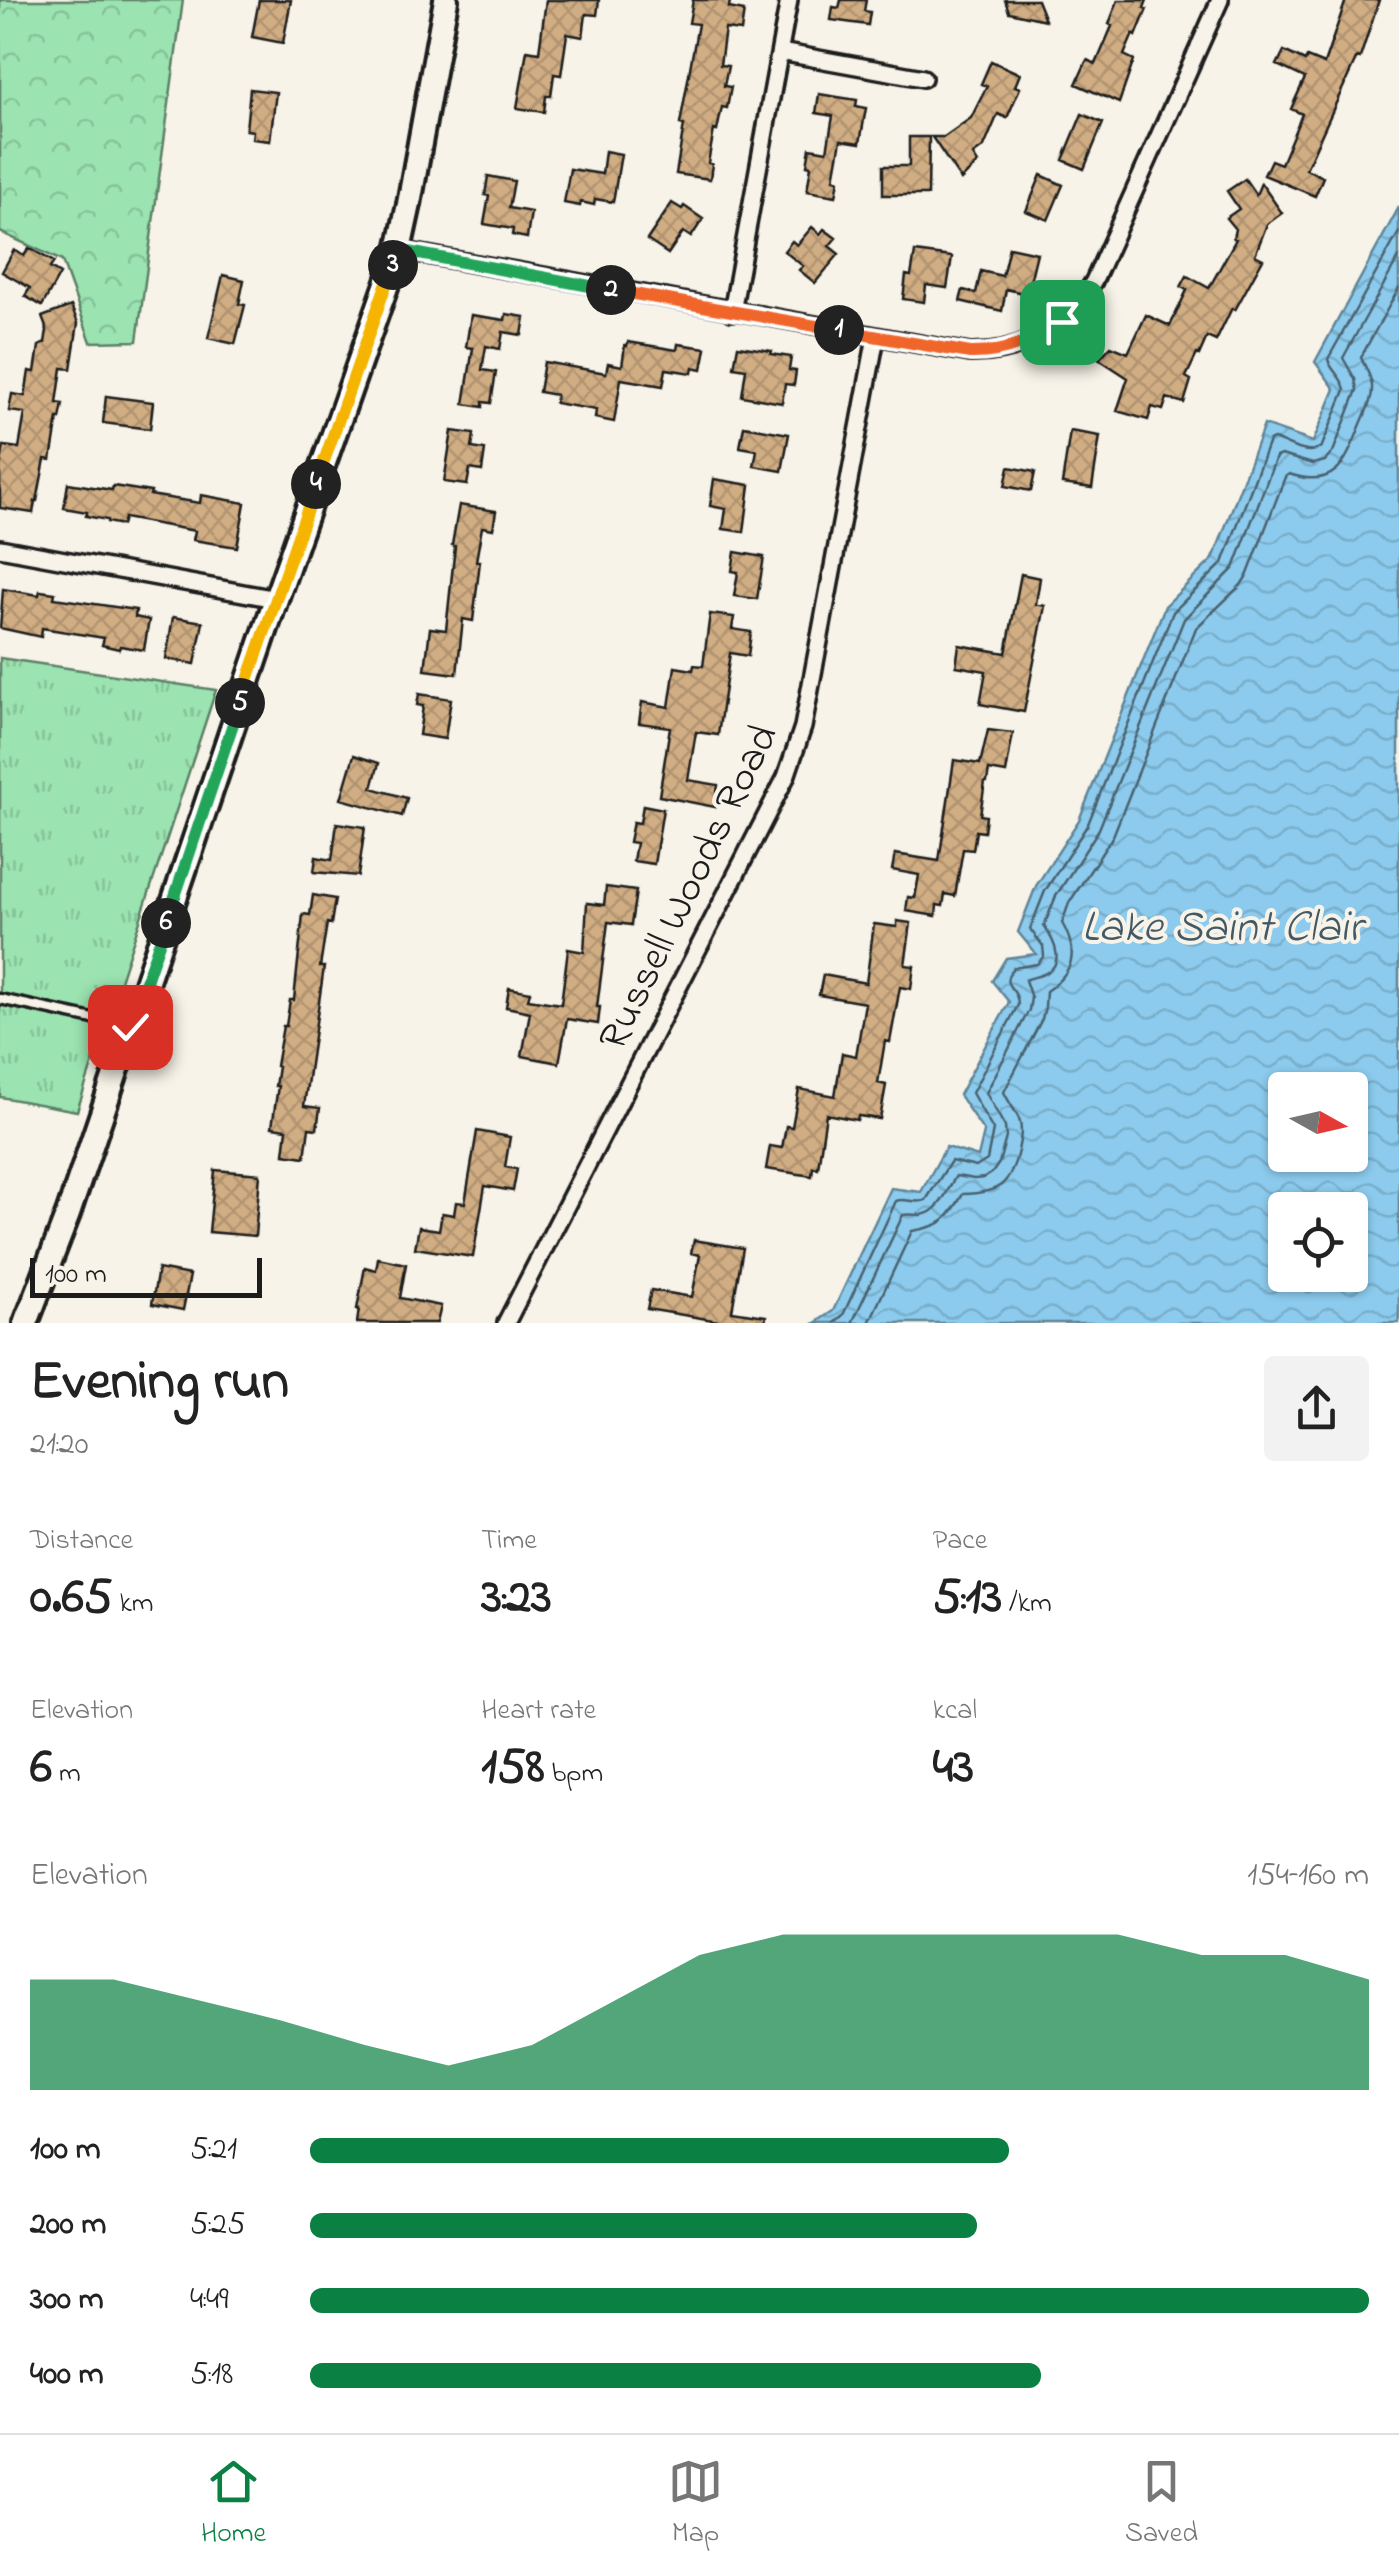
<!DOCTYPE html>
<html lang="en">
<head>
<meta charset="utf-8">
<style>
  :root { --surface:#fff; --page:#f2f2f2; --text:#222; --muted:#767676; --line:#e0e0e0; --accent:#0b8043 }
  body { margin:0; font-family:"Indie Flower",sans-serif; background:var(--page); color:var(--text); height:100vh; display:flex; flex-direction:column; font-size:38px; white-space:nowrap }
  * { box-sizing:border-box; margin:0 }
  p { font-size:32px; color:var(--muted) }
  .icon { flex:none; width:55px; height:55px; fill:none; stroke:currentColor; stroke-width:2; stroke-linecap:round; stroke-linejoin:round }
  .map { position:relative; height:1323px; overflow:hidden }
  .side { display:flex; flex-direction:column; background:var(--surface); flex:1 }
  .side>* { flex:none }
  .needle { width:65px; rotate:98deg }
  .tools { position:absolute; left:1268px; top:1072px; display:grid; gap:20px }
  .tools a { display:grid; place-items:center; width:100px; height:100px; border-radius:10px; background:var(--surface); box-shadow:0 2px 8px #0004; font-size:50px }
  .scale { position:absolute; left:30px; bottom:25px; width:232px; box-sizing:border-box; padding-left:10px; border:5px solid #1c1c1c; border-top:0; font-size:28px; line-height:35px; white-space:nowrap; color:#1c1c1c; -webkit-text-stroke:8px #f7f3e8; paint-order:stroke }
  .pin { position:absolute; display:grid; place-items:center; width:85px; height:85px; color:#fff; margin:-42px; border-radius:20px; box-shadow:0 5px 15px #0006 }
  .km { position:absolute; width:50px; height:50px; margin:-25px; border-radius:50%; background:#222; color:#fff; font-size:28px; line-height:50px; text-align:center }
  .round { display:grid; place-items:center; flex:none; width:105px; height:105px; border-radius:10px; background:var(--page) }
  .summary { display:flex; align-items:center; justify-content:space-between; height:170px; padding:0 30px }
  h1 { font-size:55px; font-weight:700; line-height:75px }
  .stats { display:grid; grid-template-columns:repeat(3,1fr); gap:15px; height:170px; padding:10px 30px }
  .stats div { display:grid; align-content:center }
  .stats b { font-size:50px; font-weight:700 }
  .stats small { font-size:28px; font-weight:400 }
  .stats p { font-size:28px }
  .chart { height:280px; padding:20px 30px }
  .chart p { display:flex; justify-content:space-between }
  .chart svg { width:100%; height:180px; margin-top:10px; fill:var(--accent); opacity:.7 }
  ul { padding:0 30px; list-style:none; font-size:32px }
  li { display:grid; grid-template-columns:160px 120px 1fr; align-items:center; height:75px }
  li i { height:25px; border-radius:12px; background:var(--accent) }
  .tab-bar { display:flex; justify-content:space-around; align-items:center; height:140px; border-top:2px solid var(--line); background:var(--surface); font-size:28px; color:var(--muted) }
  .tab-bar a { display:grid; justify-items:center; gap:5px }
  .tab-bar .current { color:var(--accent) }
  .map>svg:first-child { display:block }
  .forest { fill:url(#forest-crowns); stroke:#5c8066; stroke-width:2.5 }
  .park { fill:url(#park-tufts); stroke:#5c8066; stroke-width:2.5 }
  .water { fill:url(#water-waves); stroke:#5f8599; stroke-width:2.5; fill-rule:evenodd }
  .lines { fill:none; stroke-linecap:round; stroke-linejoin:round }
  .shore { stroke:#496270; stroke-width:2.5 }
  .building { fill:url(#building-cross-hatch); stroke:#1c1c1c; stroke-width:2.5 }
  .lane-casing { stroke:#1c1c1c; stroke-width:15 }
  .street-casing { stroke:#1c1c1c; stroke-width:22 }
  .secondary-casing { stroke:#1c1c1c; stroke-width:30 }
  .lane { stroke:#f7f3e8; stroke-width:8 }
  .street { stroke:#f7f3e8; stroke-width:15 }
  .secondary { stroke:#f7f3e8; stroke-width:22 }
  .split-1-casing { stroke:#fff; stroke-width:20 }
  .split-2-casing { stroke:#fff; stroke-width:20 }
  .split-3-casing { stroke:#fff; stroke-width:20 }
  .split-4-casing { stroke:#fff; stroke-width:20 }
  .split-5-casing { stroke:#fff; stroke-width:20 }
  .split-6-casing { stroke:#fff; stroke-width:20 }
  .split-7-casing { stroke:#fff; stroke-width:20 }
  .split-1 { stroke:#f0652b; stroke-width:12 }
  .split-2 { stroke:#f0652b; stroke-width:12 }
  .split-3 { stroke:#22a559; stroke-width:12 }
  .split-4 { stroke:#f5b400; stroke-width:12 }
  .split-5 { stroke:#f5b400; stroke-width:12 }
  .split-6 { stroke:#22a559; stroke-width:12 }
  .split-7 { stroke:#22a559; stroke-width:12 }
  .labels { text-anchor:middle; stroke-width:8; stroke-linejoin:round; paint-order:stroke }
  .street-label { font-size:42px; fill:#1c1c1c; stroke:#f7f3e8 }
  .water-label { font-size:45px; font-style:italic; fill:#435965; stroke:#f7f3e8 }
</style>
</head>
<body>
<div class="map">
<svg width="1399" height="1323" viewBox="0 0 1399 1323">
  <defs>
    <pattern id="forest-crowns" width="20" height="18" patternUnits="userSpaceOnUse" patternTransform="scale(2.5)"><rect width="20" height="18" fill="#9be3b1"/><path d="M2 6a3 3 0 1 1 6 0M12 15a3 3 0 1 1 6 0" fill="none" stroke="#85c298"/></pattern>
    <pattern id="park-tufts" width="24" height="20" patternUnits="userSpaceOnUse" patternTransform="scale(2.5)"><rect width="24" height="20" fill="#9be3b1"/><path d="M3 7l-1-3M5 7V3M7 7l1-3M15 17l-1-3M17 17v-4M19 17l1-3" fill="none" stroke="#85c298"/></pattern>
    <pattern id="water-waves" width="16" height="10" patternUnits="userSpaceOnUse" patternTransform="scale(2.5)"><rect width="16" height="10" fill="#8ccbed"/><path d="M0 5q4-4 8 0t8 0" fill="none" stroke="#78aecb"/></pattern>
    <pattern id="building-cross-hatch" width="8" height="8" patternUnits="userSpaceOnUse" patternTransform="scale(2.5)"><rect width="8" height="8" fill="#d0ad83"/><path d="M0 0l8 8M0 8l8-8" fill="none" stroke="#b29471"/></pattern>
  </defs>
  <rect width="100%" height="100%" fill="#f7f3e8"/>
  <filter id="ink" filterUnits="userSpaceOnUse"><feTurbulence type="fractalNoise" baseFrequency=".01" numOctaves="2"/><feDisplacementMap in="SourceGraphic" scale="20" xChannelSelector="R" yChannelSelector="G"/><feConvolveMatrix kernelMatrix="1 2 1 2 8 2 1 2 1" color-interpolation-filters="sRGB"/></filter>
  <g filter="url(#ink)">
    <path class="forest" d="M 0,0 L 183,0 L 137,341 L 91,342 L 62,261 L 0,232 Z"/>
    <path class="park" d="M 0,658 L 216,690 L 77,1111 L 0,1097 Z"/>
    <path class="water" d="M 1399,207 L 1399,1323 L 815,1323 L 833,1311 L 891,1188 L 921,1192 L 946,1147 L 978,1157 L 984,1132 L 959,1095 L 1009,1002 L 992,981 L 1006,958 L 1036,954 L 1018,932 L 1036,886 L 1079,820 L 1165,606 L 1213,559 L 1264,425 L 1313,442 L 1335,389 L 1315,362 ZM 1285,1090 L 1350,1090 L 1350,1155 L 1285,1155 ZM 1285,1210 L 1350,1210 L 1350,1275 L 1285,1275 Z"/>
    <g class="lines">
      <path class="shore" d="M 834,1323 L 843,1315 L 896,1201 C 905,1197 916,1205 926,1200 L 951,1161 L 976,1167 L 987,1160 L 993,1130 L 972,1093 L 1018,1005 C 1018,985 998,988 1013,968 L 1037,964 L 1044,956 L 1043,946 L 1030,929 L 1045,891 L 1088,824 L 1173,612 L 1223,563 L 1269,441 L 1274,439 C 1289,445 1309,458 1322,446 L 1345,390 C 1343,377 1330,370 1328,359 L 1399,232
        M 852,1323 L 903,1215 C 909,1214 915,1215 921,1215 C 940,1213 947,1190 956,1176 L 974,1179 L 984,1178 L 992,1173 L 999,1163 L 1006,1137 L 1005,1127 L 986,1093 L 1029,1010 L 1031,998 L 1025,980 C 1030,978 1035,977 1041,975 C 1067,966 1055,942 1044,926 L 1056,896 L 1099,829 L 1184,619 L 1234,568 L 1276,457 L 1281,455 L 1313,464 L 1325,461 L 1333,452 L 1357,390 L 1355,379 L 1343,358 L 1399,257
        M 869,1323 L 912,1231 C 943,1226 947,1221 963,1194 C 998,1193 1010,1186 1018,1151 C 1020,1140 1023,1130 1019,1119 C 1015,1110 1008,1101 1004,1092 L 1042,1019 L 1045,1007 L 1046,991 C 1074,972 1079,953 1062,923 L 1069,903 L 1113,836 L 1196,628 L 1241,585 L 1248,574 L 1285,477 L 1289,474 C 1337,490 1346,461 1361,424 C 1366,412 1373,399 1372,386 C 1371,375 1364,366 1361,357 L 1399,288"/>
    </g>
    <path class="building" d="M 259,0 L 291,0 L 283,43 L 252,37 Z
      M 546,0 L 599,0 L 597,15 L 586,14 L 583,37 L 567,34 L 561,75 L 554,74 L 551,96 L 546,96 L 544,112 L 517,108 L 527,50 L 539,52 Z
      M 693,0 L 730,0 L 729,8 L 744,11 L 741,31 L 725,29 L 720,65 L 728,66 L 724,86 L 731,87 L 727,108 L 722,107 L 717,131 L 714,130 L 708,163 L 712,164 L 710,179 L 676,174 L 684,125 L 680,124 L 698,24 L 689,23 Z
      M 841,0 L 866,0 L 864,11 L 870,12 L 868,25 L 831,20 L 833,7 L 839,8 Z
      M 1005,0 L 1037,0 L 1045,20 L 1009,12 Z
      M 1118,0 L 1147,0 L 1144,8 L 1147,9 L 1136,36 L 1133,34 L 1124,55 L 1134,60 L 1119,103 L 1076,84 L 1087,60 L 1096,64 L 1112,26 L 1109,24 Z
      M 1346,0 L 1379,0 L 1360,58 L 1357,57 L 1306,169 L 1323,177 L 1315,196 L 1264,175 L 1271,160 L 1281,164 L 1302,114 L 1291,109 L 1305,78 L 1277,65 L 1284,51 L 1305,61 L 1307,57 L 1324,64 Z
      M 991,61 L 1020,74 L 1015,86 L 1020,88 L 1007,118 L 998,114 L 984,147 L 973,155 L 978,163 L 961,180 L 932,137 L 944,137 L 971,118 L 987,86 L 981,84 Z
      M 250,89 L 276,92 L 270,141 L 252,139 L 253,131 L 246,130 Z
      M 819,94 L 857,100 L 856,106 L 866,108 L 860,143 L 841,140 L 834,179 L 839,180 L 836,196 L 807,191 L 811,166 L 807,165 L 810,148 L 827,151 L 833,116 L 816,113 Z
      M 1082,114 L 1103,123 L 1084,169 L 1063,160 Z
      M 909,137 L 929,137 L 928,195 L 883,195 L 883,166 L 909,166 Z
      M 605,151 L 621,154 L 613,202 L 595,199 L 594,205 L 581,202 L 580,206 L 564,203 L 570,169 L 602,174 Z
      M 1041,175 L 1063,185 L 1048,220 L 1026,211 Z
      M 488,176 L 514,181 L 509,208 L 531,212 L 527,238 L 512,235 L 513,229 L 484,224 L 489,196 L 485,195 Z
      M 1245,179 L 1256,195 L 1261,183 L 1282,213 L 1267,224 L 1255,255 L 1263,259 L 1235,310 L 1232,308 L 1216,341 L 1207,337 L 1199,355 L 1197,354 L 1186,377 L 1191,380 L 1184,403 L 1167,398 L 1163,410 L 1152,407 L 1148,420 L 1117,411 L 1128,378 L 1099,359 L 1111,346 L 1128,353 L 1146,315 L 1170,326 L 1187,290 L 1181,287 L 1187,276 L 1209,288 L 1236,239 L 1233,238 L 1235,229 L 1226,218 L 1239,209 L 1227,191 Z
      M 672,203 L 682,209 L 684,206 L 703,219 L 691,237 L 683,232 L 668,254 L 647,240 Z
      M 812,227 L 820,234 L 824,229 L 836,238 L 829,246 L 839,254 L 815,283 L 799,270 L 803,266 L 784,251 L 792,241 L 797,245 Z
      M 1009,247 L 1037,253 L 1027,294 L 1006,289 L 1002,311 L 960,301 L 963,290 L 976,293 L 981,271 L 1002,276 Z
      M 29,248 L 54,262 L 50,268 L 60,274 L 42,306 L 25,296 L 30,288 L 2,272 L 14,250 L 24,256 Z
      M 915,252 L 952,257 L 947,288 L 926,285 L 924,302 L 903,299 L 906,275 L 911,276 Z
      M 223,275 L 244,280 L 239,304 L 245,305 L 235,344 L 208,338 Z
      M 71,306 L 78,323 L 71,369 L 62,368 L 57,403 L 63,404 L 60,419 L 58,418 L 51,460 L 45,459 L 37,501 L 35,501 L 33,513 L 0,508 L 0,467 L 4,446 L 19,448 L 25,413 L 9,411 L 12,394 L 25,396 L 29,371 L 35,372 L 39,346 L 45,343 L 47,330 L 42,317 Z
      M 506,314 L 525,317 L 522,335 L 503,332 L 500,349 L 486,346 L 482,370 L 496,372 L 491,403 L 483,402 L 483,407 L 464,404 L 473,348 L 466,347 L 471,315 L 505,320 Z
      M 628,342 L 677,350 L 678,344 L 706,348 L 702,369 L 693,367 L 692,373 L 666,369 L 663,386 L 621,379 L 614,422 L 595,418 L 596,410 L 555,403 L 556,395 L 539,392 L 544,362 L 606,373 L 608,363 L 622,366 L 625,345 L 627,346 Z
      M 738,346 L 772,351 L 771,354 L 791,357 L 789,370 L 796,371 L 794,385 L 785,384 L 782,403 L 742,396 L 746,369 L 734,367 Z
      M 106,396 L 153,402 L 150,429 L 103,423 Z
      M 744,426 L 789,434 L 782,471 L 754,466 L 757,450 L 740,447 Z
      M 452,431 L 474,434 L 472,448 L 485,450 L 482,471 L 470,469 L 467,485 L 444,482 Z
      M 1070,431 L 1100,436 L 1092,488 L 1062,484 Z
      M 1009,467 L 1035,472 L 1031,491 L 1005,486 Z
      M 714,479 L 750,485 L 744,532 L 723,529 L 726,509 L 710,506 Z
      M 68,483 L 112,490 L 113,486 L 151,492 L 150,495 L 200,503 L 201,495 L 245,503 L 237,547 L 193,540 L 195,531 L 124,518 L 122,525 L 107,522 L 107,520 L 86,516 L 87,512 L 64,508 Z
      M 459,505 L 496,511 L 493,529 L 482,527 L 476,561 L 480,561 L 473,621 L 463,619 L 457,674 L 425,670 L 430,628 L 446,630 L 455,546 L 452,545 Z
      M 735,552 L 764,557 L 757,599 L 734,596 L 738,572 L 732,571 Z
      M 1021,574 L 1040,578 L 1036,604 L 1045,606 L 1024,712 L 980,704 L 986,671 L 956,666 L 959,645 L 1006,653 Z
      M 3,589 L 39,595 L 40,591 L 55,593 L 54,598 L 136,610 L 135,617 L 149,620 L 144,650 L 120,646 L 119,649 L 102,645 L 104,638 L 42,628 L 41,637 L 0,628 Z
      M 710,614 L 734,617 L 732,629 L 751,632 L 748,656 L 730,653 L 718,735 L 696,732 L 688,780 L 718,785 L 715,807 L 659,796 L 670,727 L 639,723 L 642,702 L 669,707 L 675,667 L 693,670 L 694,665 L 703,666 Z
      M 173,617 L 203,622 L 195,664 L 166,659 Z
      M 419,694 L 451,699 L 445,739 L 419,735 L 423,706 L 417,705 Z
      M 988,730 L 1013,733 L 1006,773 L 989,770 L 987,782 L 985,782 L 980,815 L 986,816 L 984,832 L 976,831 L 973,850 L 963,849 L 955,896 L 945,894 L 943,906 L 937,905 L 936,916 L 906,911 L 908,897 L 915,898 L 919,875 L 892,870 L 895,854 L 939,861 L 954,760 L 980,764 Z
      M 354,755 L 379,763 L 372,788 L 407,798 L 402,816 L 341,799 Z
      M 643,805 L 663,809 L 654,864 L 633,861 L 636,843 L 629,842 L 633,822 L 640,823 Z
      M 337,823 L 365,827 L 358,876 L 314,872 L 316,857 L 332,860 Z
      M 606,887 L 636,891 L 631,925 L 608,922 L 597,1007 L 600,1007 L 598,1024 L 567,1019 L 559,1063 L 522,1056 L 530,1012 L 506,1007 L 509,988 L 530,992 L 528,999 L 561,1004 L 568,949 L 584,952 L 587,903 L 604,905 Z
      M 313,895 L 335,899 L 331,924 L 327,923 L 320,967 L 324,967 L 304,1106 L 320,1108 L 317,1129 L 309,1128 L 305,1157 L 284,1154 L 287,1129 L 272,1127 L 278,1086 L 275,1086 L 278,1067 L 276,1066 L 283,1026 L 286,1026 L 290,1000 L 294,1000 L 303,914 L 310,915 Z
      M 897,921 L 911,923 L 905,965 L 914,966 L 911,989 L 900,987 L 890,1042 L 885,1041 L 878,1083 L 886,1085 L 880,1119 L 858,1116 L 857,1120 L 826,1114 L 818,1168 L 813,1167 L 812,1176 L 766,1169 L 770,1146 L 782,1148 L 786,1126 L 792,1127 L 799,1089 L 835,1096 L 842,1053 L 856,1056 L 865,1003 L 819,995 L 823,975 L 866,983 L 874,924 L 897,927 Z
      M 477,1131 L 510,1137 L 505,1167 L 517,1169 L 513,1191 L 485,1186 L 473,1257 L 415,1248 L 419,1227 L 439,1230 L 442,1213 L 454,1215 L 456,1202 L 465,1203 Z
      M 215,1170 L 260,1174 L 255,1236 L 209,1232 Z
      M 694,1240 L 743,1248 L 732,1311 L 766,1316 L 765,1323 L 731,1323 L 647,1309 L 651,1290 L 692,1297 L 700,1255 L 691,1253 Z
      M 378,1258 L 406,1264 L 400,1298 L 441,1306 L 437,1323 L 357,1323 L 359,1309 L 357,1309 L 365,1267 L 376,1270 Z
      M 158,1269 L 190,1275 L 183,1310 L 152,1304 Z"/>
    <g class="lines">
      <g class="lane-casing">
        <path id="lane" d="M 0,999 L 126,1026"/>
      </g>
      <g class="street-casing">
        <path id="street" d="M 780,52 L 923,78
          M 399,250 L 970,353 C 1024,354 1067,326 1094,281 L 1220,0
          M 732,312 L 789,0
          M 0,548 L 276,599
          M 506,1323 L 786,777 L 803,727 L 876,337"/>
      </g>
      <g class="secondary-casing">
        <path id="secondary" d="M 26,1323 L 68,1214 L 276,599 L 399,250 L 409,204 L 446,0"/>
      </g>
      <use href="#lane" class="lane"/>
      <use href="#street" class="street"/>
      <use href="#secondary" class="secondary"/>
    </g>
  </g>
  <g class="lines" filter="url(#ink)">
    <g class="split-1-casing">
      <path id="split-1" d="M 839,330 L 970,353 C 1006,354 1032,340 1062,322"/>
    </g>
    <g class="split-2-casing">
      <path id="split-2" d="M 611,290 L 839,330"/>
    </g>
    <g class="split-3-casing">
      <path id="split-3" d="M 393,265 L 398,250 L 611,290"/>
    </g>
    <g class="split-4-casing">
      <path id="split-4" d="M 316,484 L 393,265"/>
    </g>
    <g class="split-5-casing">
      <path id="split-5" d="M 240,703 L 316,484"/>
    </g>
    <g class="split-6-casing">
      <path id="split-6" d="M 166,923 L 240,703"/>
    </g>
    <g class="split-7-casing">
      <path id="split-7" d="M 130,1027 L 166,923"/>
    </g>
    <use href="#split-1" class="split-1"/>
    <use href="#split-2" class="split-2"/>
    <use href="#split-3" class="split-3"/>
    <use href="#split-4" class="split-4"/>
    <use href="#split-5" class="split-5"/>
    <use href="#split-6" class="split-6"/>
    <use href="#split-7" class="split-7"/>
  </g>
  <g class="labels">
    <g class="street-label">
      <text transform="translate(686 886) rotate(-64)" y="15">Russell Woods Road</text>
    </g>
    <g class="water-label">
      <text x="1222" y="940">Lake Saint Clair</text>
    </g>
  </g>
</svg>
<div class="tools">
<a><svg class="needle" viewBox="-14 -14 28 28"><path d="M0-13l5 13h-10z" fill="#e53935"/><path d="M0 13l5-13h-10z" fill="#767676"/></svg></a>
<a><svg class="icon" aria-label="locate" viewBox="0 0 24 24"><circle cx="12" cy="12" r="6"/><path d="M12 2v4M12 18v4M2 12h4M18 12h4"/></svg></a>
</div>
<div class="scale">100 m</div>
<div class="pin" style="left:1062px;top:322px;background:#1e9e55"><svg class="icon" aria-label="arrive" viewBox="0 0 24 24"><path d="M6 21V4h12l-3 4 3 4H6"/></svg></div>
<div class="pin" style="left:130px;top:1027px;background:#d93025"><svg class="icon" aria-label="check" viewBox="0 0 24 24"><path d="M5 12l5 5 9-10"/></svg></div>
<b class="km" style="left:839px;top:330px">1</b>
<b class="km" style="left:611px;top:290px">2</b>
<b class="km" style="left:393px;top:265px">3</b>
<b class="km" style="left:316px;top:484px">4</b>
<b class="km" style="left:240px;top:703px">5</b>
<b class="km" style="left:166px;top:923px">6</b>
</div>
<section class="side">
<div class="summary"><div><h1>Evening run</h1><p>21:20</p></div><a class="round"><svg class="icon" aria-label="share" viewBox="0 0 24 24"><path d="M12 15V3M7 8l5-5 5 5M5 13v7h14v-7"/></svg></a></div>
<div class="stats">
<div><p>Distance</p><b>0.65<small> km</small></b></div>
<div><p>Time</p><b>3:23</b></div>
<div><p>Pace</p><b>5:13<small> /km</small></b></div>
</div>
<div class="stats">
<div><p>Elevation</p><b>6<small> m</small></b></div>
<div><p>Heart rate</p><b>158<small> bpm</small></b></div>
<div><p>kcal</p><b>43</b></div>
</div>
<div class="chart"><p><span>Elevation</span>154–160 m</p>
<svg viewBox="0 0 160 44" preserveAspectRatio="none"><path d="M0 44V17L10 17L20 22L30 27L40 33L50 38L60 33L70 22L80 11L90 6L100 6L110 6L120 6L130 6L140 11L150 11L160 17V44z"/></svg>
</div>
<ul>
<li><b>100 m</b>5:21<i style="width:66%"></i></li>
<li><b>200 m</b>5:25<i style="width:63%"></i></li>
<li><b>300 m</b>4:49<i style="width:100%"></i></li>
<li><b>400 m</b>5:18<i style="width:69%"></i></li>
</ul>
</section>
<nav class="tab-bar">
<a class="current"><svg class="icon" aria-label="home" viewBox="0 0 24 24"><path d="M3 11l9-7 9 7M6 9v11h12V9"/></svg>Home</a>
<a><svg class="icon" aria-label="map" viewBox="0 0 24 24"><path d="M3 6l6-2 6 2 6-2v14l-6 2-6-2-6 2zM9 4v14M15 6v14"/></svg>Map</a>
<a><svg class="icon" aria-label="saved" viewBox="0 0 24 24"><path d="M7 4h10v16l-5-4-5 4z"/></svg>Saved</a>
</nav>
</body>
</html>
